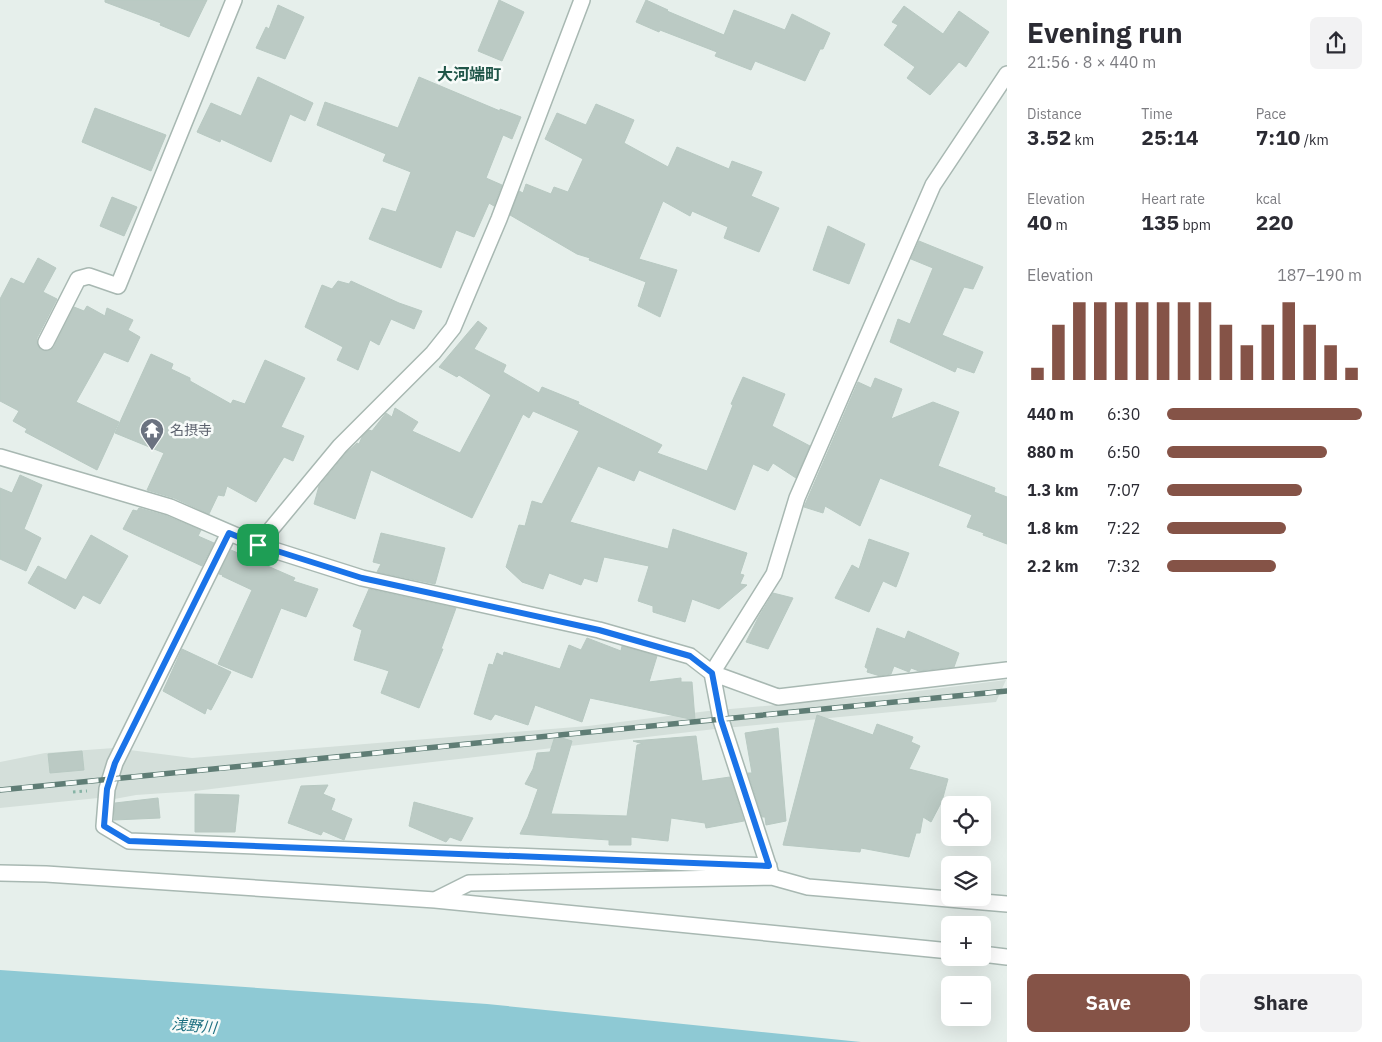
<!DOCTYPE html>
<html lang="en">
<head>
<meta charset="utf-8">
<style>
  :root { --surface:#fff; --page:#f2f2f3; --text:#2b2b33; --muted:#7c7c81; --accent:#855347 }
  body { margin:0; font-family:"IBM Plex Sans","Noto Sans JP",sans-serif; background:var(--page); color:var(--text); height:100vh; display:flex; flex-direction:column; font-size:19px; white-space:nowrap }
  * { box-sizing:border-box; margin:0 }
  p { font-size:16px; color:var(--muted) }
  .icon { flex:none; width:28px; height:28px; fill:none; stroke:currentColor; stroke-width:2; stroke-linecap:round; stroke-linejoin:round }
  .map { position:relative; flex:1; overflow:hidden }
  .drawer { display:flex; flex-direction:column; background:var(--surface); width:375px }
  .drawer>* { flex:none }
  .fabs { position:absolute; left:941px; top:796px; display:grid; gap:10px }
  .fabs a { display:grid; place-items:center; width:50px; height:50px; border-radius:8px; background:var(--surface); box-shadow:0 5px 20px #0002; font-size:25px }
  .pin { position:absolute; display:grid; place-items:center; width:42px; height:42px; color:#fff; margin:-21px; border-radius:10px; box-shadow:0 2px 8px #0006 }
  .round { display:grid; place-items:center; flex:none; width:52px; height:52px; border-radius:8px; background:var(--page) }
  .headline { display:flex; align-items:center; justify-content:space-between; height:85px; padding:0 20px }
  h1 { font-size:28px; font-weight:700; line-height:38px }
  .stats { display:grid; grid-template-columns:repeat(3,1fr); gap:8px; height:85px; padding:5px 20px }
  .stats div { display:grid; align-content:center }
  .stats b { font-size:21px; font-weight:700 }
  .stats small { font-size:14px; font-weight:400 }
  .stats p { font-size:14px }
  .chart { height:140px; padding:10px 20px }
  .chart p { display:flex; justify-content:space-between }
  .chart svg { width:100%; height:90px; margin-top:5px; stroke:var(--accent); stroke-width:6 }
  .action { display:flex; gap:10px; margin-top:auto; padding:10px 20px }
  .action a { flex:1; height:58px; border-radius:8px; background:var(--accent); color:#fff; font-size:20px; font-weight:700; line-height:58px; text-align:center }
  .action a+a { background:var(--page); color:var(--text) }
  ul { padding:0 20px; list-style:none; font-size:16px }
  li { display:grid; grid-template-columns:80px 60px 1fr; align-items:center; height:38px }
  li i { height:12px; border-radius:6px; background:var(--accent) }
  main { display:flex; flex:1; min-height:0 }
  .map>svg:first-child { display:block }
  .built { fill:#d4dfda }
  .water { fill:#8ec9d4 }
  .building { fill:#bbcac4; stroke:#b8c9c2 }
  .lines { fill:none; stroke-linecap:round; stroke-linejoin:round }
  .minor-casing { stroke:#a8b8b2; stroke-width:18 }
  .path { stroke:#86b3a5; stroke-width:3; stroke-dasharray:2.5 4; stroke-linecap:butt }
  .minor { stroke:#fff; stroke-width:15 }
  .rail-casing { stroke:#5f7d75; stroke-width:5.5 }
  .rail { stroke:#f7fbf9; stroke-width:4; stroke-dasharray:11; stroke-linecap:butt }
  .route-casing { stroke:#fff; stroke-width:10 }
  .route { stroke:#1a73e8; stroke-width:6 }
  .labels { text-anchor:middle; stroke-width:5; stroke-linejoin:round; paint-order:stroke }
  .worship-label { font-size:14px; fill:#5b616d; stroke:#f7fbf9; text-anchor:start }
  .water-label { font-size:15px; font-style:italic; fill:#1c6f80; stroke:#f7fbf9 }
  .quarter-label { font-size:16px; font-weight:bold; fill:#1f5548; stroke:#f7fbf9 }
</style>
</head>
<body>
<main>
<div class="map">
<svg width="1007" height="1042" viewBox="0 0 1007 1042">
  <rect width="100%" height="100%" fill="#e6efeb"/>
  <path class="built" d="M 1006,680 L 996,702 L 715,729 L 364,770 L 195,791 L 136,795 L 109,800 L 98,798 L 0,808 L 0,762 L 45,753 L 114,748 L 192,758 L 588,726 L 708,711 L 887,695 Z"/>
  <path class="water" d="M 0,970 L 487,1004 L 861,1042 L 0,1042 Z"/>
  <path class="building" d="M 105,0 L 207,0 L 189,37 L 160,25 L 161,23 L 105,2 Z
    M 499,0 L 524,12 L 502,61 L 478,51 Z
    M 646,0 L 668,10 L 667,11 L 724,35 L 734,10 L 785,30 L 792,14 L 830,33 L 823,49 L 820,49 L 805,81 L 755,61 L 751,70 L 715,56 L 717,52 L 660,30 L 659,32 L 636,22 Z
    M 278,5 L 304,17 L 285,59 L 256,48 L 266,27 L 269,29 Z
    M 904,6 L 943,34 L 959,11 L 989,32 L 966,67 L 959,62 L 930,95 L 907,78 L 915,67 L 884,45 L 898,25 L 892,22 Z
    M 258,77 L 313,103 L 305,121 L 290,114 L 271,162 L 221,139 L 220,142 L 197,132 L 211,103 L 241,116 Z
    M 419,77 L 500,111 L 500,109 L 521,117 L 512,139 L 503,135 L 486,178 L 502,185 L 494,206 L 489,203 L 474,237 L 456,230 L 441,268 L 369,239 L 382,208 L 396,212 L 411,172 L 383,161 L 386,154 L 317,125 L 325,102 L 398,128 Z
    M 596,104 L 634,120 L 624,143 L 668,167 L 677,147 L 729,169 L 732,161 L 762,172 L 751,196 L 779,208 L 759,252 L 724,238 L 728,227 L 692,211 L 690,216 L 663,201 L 639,259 L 677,270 L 660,317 L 638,306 L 646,282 L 589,260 L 590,258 L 577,254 L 510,215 L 519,191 L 523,193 L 526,184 L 551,194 L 554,187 L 568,192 L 583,159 L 545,139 L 557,113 L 586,125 Z
    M 95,108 L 166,135 L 151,171 L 82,142 Z
    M 112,197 L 137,207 L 124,236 L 100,226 Z
    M 828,226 L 865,244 L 849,284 L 813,270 Z
    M 919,241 L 983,267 L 973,289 L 964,287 L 942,335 L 983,352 L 974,373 L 957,367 L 955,372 L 890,342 L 898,319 L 910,324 L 933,268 L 911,259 Z
    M 38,258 L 56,268 L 43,292 L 57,299 L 37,338 L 37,343 L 41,350 L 47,351 L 54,347 L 74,307 L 84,311 L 87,306 L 105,316 L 107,308 L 133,320 L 128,330 L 140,337 L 128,362 L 104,352 L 76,402 L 119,422 L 97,470 L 25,432 L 27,429 L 13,421 L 19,411 L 0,401 L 0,299 L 11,278 L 24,284 Z
    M 338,281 L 349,284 L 351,281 L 399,303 L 422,311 L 414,329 L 391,319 L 379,345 L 370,340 L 358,370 L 337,360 L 343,347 L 305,327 L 322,285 L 332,289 Z
    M 478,321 L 487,328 L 474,349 L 506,365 L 503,372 L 539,393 L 542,387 L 579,402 L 578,404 L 662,445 L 657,453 L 707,471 L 733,405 L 731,404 L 743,377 L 785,394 L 772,426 L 810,446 L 796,478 L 773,463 L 768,471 L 753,464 L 735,510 L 639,470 L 634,481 L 598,466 L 570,522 L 668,549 L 673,529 L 747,553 L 740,574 L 744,575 L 740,584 L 747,585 L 719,609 L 692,599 L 685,622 L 653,612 L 653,606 L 638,601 L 649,566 L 604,557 L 597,582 L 584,578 L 581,585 L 549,573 L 543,589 L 522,582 L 506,567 L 519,525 L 525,526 L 532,501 L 542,504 L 579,431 L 533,411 L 529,418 L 523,414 L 472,518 L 371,470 L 355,519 L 314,504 L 319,486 L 347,452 L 357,443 L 359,444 L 362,437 L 369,430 L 372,431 L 386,413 L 392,417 L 395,408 L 418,422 L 412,431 L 460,453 L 491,395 L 459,375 L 457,377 L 439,367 Z
    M 151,354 L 173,364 L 171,369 L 190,378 L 190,381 L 231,404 L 233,400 L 245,404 L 265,360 L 305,378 L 281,427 L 304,436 L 293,461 L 284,457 L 256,502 L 227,486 L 224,496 L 218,495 L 209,514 L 174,498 L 147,490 L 164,453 L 115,433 Z
    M 875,378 L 902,389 L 891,419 L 933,402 L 959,412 L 938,466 L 995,488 L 994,492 L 1007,497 L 1007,544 L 983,535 L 984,533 L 967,527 L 972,515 L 880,478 L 860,526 L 825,506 L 823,513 L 804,507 L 858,382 L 871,388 Z
    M 20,475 L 42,485 L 24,529 L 41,538 L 26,571 L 0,559 L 0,488 L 12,493 Z
    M 139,508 L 167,516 L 201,530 L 198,536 L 214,543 L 202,566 L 123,529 L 133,510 L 137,511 Z
    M 381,533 L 445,548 L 435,584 L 377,572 L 381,564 L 373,562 Z
    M 91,535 L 128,556 L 100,604 L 83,595 L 75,609 L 28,583 L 38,566 L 66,580 Z
    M 869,539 L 909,553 L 896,587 L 883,581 L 869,612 L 835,598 L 852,565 L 859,569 Z
    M 231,550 L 295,578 L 293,581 L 318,589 L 306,617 L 281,608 L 252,678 L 218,664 L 252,590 L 222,576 L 223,575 L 219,574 Z
    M 369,589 L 456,608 L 441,649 L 443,649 L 419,708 L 381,693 L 389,671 L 354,660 L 362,630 L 353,626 Z
    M 773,593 L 793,598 L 768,649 L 746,642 L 758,618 Z
    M 877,628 L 905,639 L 908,631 L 959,653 L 954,667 L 919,671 L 911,668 L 909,672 L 894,666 L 891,674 L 880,676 L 867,672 L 868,669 L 865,667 Z
    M 587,638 L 621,651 L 622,646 L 657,656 L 649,682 L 681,678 L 681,682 L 692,682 L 695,720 L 590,698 L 582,722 L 535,705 L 528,725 L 495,714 L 491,720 L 474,714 L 489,664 L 493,665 L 497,653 L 503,656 L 504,652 L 560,669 L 569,645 L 581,650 Z
    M 182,649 L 231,672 L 211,710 L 207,708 L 205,714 L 163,691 Z
    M 817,715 L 873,735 L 877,724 L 913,737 L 911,742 L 920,746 L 909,769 L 948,779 L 942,801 L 931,822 L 923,817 L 920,833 L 916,833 L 909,857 L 861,848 L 860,852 L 783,845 Z
    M 778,728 L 786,821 L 766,825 L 765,817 L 762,817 L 748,773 L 752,773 L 745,733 Z
    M 555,736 L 572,741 L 551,814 L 627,816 L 637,745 L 643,744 L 633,741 L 696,736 L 702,781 L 730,777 L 744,821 L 706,828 L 705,823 L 671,818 L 668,841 L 631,837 L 631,845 L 609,845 L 609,840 L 520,834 L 528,817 L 538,789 L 525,784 L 533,769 L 537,753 L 550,752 Z
    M 82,751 L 84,770 L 50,773 L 48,754 Z
    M 328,785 L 323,794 L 335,799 L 331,810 L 352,819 L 344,840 L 323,831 L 321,835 L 288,823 L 301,786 Z
    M 195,794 L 239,795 L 235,832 L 195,832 Z
    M 158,798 L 160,818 L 114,820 L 115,803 Z
    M 414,802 L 473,818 L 461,841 L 450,837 L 446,842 L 409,826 Z"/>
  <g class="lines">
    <g class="minor-casing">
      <path id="minor" d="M 46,342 L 78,279 L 89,276 L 118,286 L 234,0
        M 0,457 L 170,507 L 258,545 L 362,578 L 599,630 L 690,656 L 712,673 L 778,697 L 1007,670
        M 229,533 L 115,763 L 107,789 L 104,826 L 129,841 L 769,866
        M 258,545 L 340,446 L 433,353 L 453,328 L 499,219 L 582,0
        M 0,873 L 46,874 L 435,900 L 950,951
        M 772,877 L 808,887 L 1007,904
        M 435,900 L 469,883 L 772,877 L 721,720 L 712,673 L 774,574 L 797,498 L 933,185 L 1007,74
        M 982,954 L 1007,957"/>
    </g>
    <path class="path" d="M 73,792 L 87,791"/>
    <use href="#minor" class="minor"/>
    <g class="rail-casing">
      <path id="rail" d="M 0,790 L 1007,691"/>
    </g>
    <use href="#rail" class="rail"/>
  </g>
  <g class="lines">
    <g class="route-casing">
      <path id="route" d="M 229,533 L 258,545 L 362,578 L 599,630 L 690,656 L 712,673 L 721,720 L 769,866 L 129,841 L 104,826 L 107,789 L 115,763 Z"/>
    </g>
    <use href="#route" class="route"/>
  </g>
  <defs>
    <g id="temple-pin" transform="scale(1.25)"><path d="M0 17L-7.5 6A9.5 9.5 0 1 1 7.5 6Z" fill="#6b7280" stroke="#f7fbf9"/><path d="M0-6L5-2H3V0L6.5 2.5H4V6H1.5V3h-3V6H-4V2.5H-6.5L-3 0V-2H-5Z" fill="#fff"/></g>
  </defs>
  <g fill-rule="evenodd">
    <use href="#temple-pin" x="152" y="430"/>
  </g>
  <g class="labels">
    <g class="worship-label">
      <text x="170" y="435">名摂寺</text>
    </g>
    <g class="water-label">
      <text transform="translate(194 1026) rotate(5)" y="5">浅野川</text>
    </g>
    <g class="quarter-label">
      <text x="469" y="80">大河端町</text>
    </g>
  </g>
</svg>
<div class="fabs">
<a><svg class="icon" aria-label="locate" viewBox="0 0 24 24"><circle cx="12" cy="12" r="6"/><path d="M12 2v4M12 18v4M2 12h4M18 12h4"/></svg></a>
<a><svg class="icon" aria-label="layers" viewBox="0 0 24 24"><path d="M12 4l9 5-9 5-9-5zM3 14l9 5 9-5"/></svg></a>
<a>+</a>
<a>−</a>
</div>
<div class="pin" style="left:258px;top:545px;background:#1e9e55"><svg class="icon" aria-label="arrive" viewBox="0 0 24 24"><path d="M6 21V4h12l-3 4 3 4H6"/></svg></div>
</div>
<section class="drawer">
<div class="headline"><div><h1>Evening run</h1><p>21:56 · 8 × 440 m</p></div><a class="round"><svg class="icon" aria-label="share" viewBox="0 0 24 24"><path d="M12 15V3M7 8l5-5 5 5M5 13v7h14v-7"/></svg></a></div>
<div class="stats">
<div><p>Distance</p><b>3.52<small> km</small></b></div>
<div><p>Time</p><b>25:14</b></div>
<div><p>Pace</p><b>7:10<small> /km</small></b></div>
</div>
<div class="stats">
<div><p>Elevation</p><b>40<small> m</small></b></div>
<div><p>Heart rate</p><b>135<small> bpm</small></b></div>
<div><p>kcal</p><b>220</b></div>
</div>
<div class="chart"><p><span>Elevation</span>187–190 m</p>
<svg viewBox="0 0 160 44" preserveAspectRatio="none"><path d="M5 44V38M15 44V17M25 44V6M35 44V6M45 44V6M55 44V6M65 44V6M75 44V6M85 44V6M95 44V17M105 44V27M115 44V17M125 44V6M135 44V17M145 44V27M155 44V38"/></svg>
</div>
<ul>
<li><b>440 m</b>6:30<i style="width:100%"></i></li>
<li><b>880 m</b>6:50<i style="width:82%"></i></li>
<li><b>1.3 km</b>7:07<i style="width:69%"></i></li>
<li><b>1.8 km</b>7:22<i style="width:61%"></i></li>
<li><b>2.2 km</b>7:32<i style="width:56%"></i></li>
</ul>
<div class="action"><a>Save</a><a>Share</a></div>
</section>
</main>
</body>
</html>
